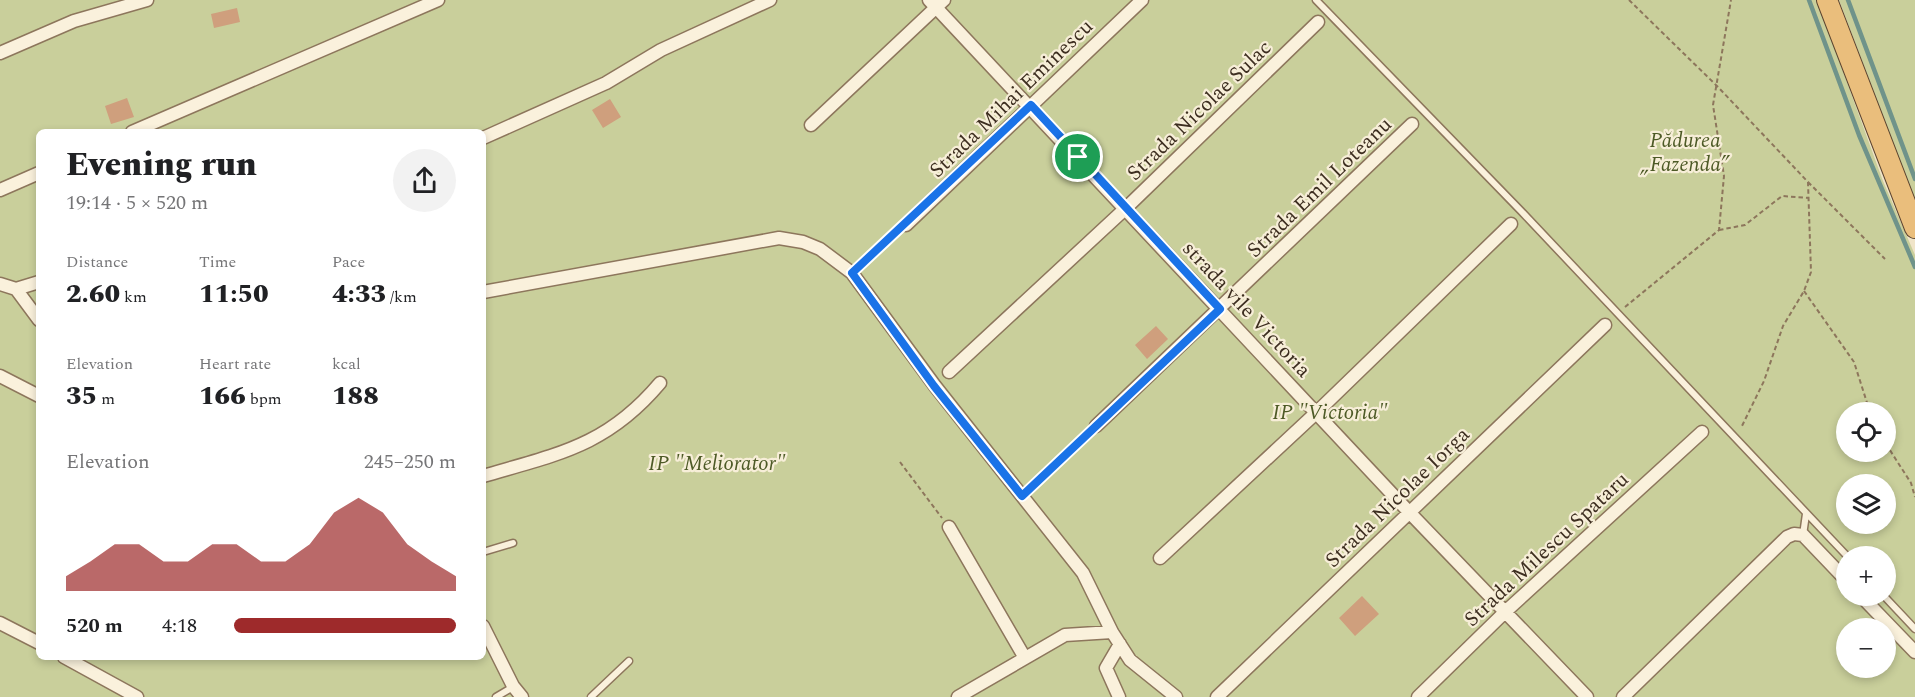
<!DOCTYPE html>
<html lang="en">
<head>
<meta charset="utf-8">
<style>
  :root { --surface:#fff; --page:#f2f2f2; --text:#202124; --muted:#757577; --accent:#9e2a2b }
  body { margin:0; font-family:Spectral,serif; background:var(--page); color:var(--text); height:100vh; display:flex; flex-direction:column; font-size:22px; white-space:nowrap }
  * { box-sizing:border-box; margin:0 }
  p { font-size:20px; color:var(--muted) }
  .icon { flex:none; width:33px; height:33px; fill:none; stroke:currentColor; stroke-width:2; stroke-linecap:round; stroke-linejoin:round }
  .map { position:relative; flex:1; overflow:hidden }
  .details { position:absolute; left:36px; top:129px; width:450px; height:531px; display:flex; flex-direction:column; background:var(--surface); border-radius:9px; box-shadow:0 3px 9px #0003 }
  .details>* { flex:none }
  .fabs { position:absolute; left:1836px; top:402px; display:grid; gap:12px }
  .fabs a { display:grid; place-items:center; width:60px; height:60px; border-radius:50%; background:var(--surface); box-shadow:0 3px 9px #0003; font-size:30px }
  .pin { position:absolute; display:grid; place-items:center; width:51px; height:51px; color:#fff; margin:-26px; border:3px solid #fff; border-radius:50%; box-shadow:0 2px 6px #0007 }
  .round { display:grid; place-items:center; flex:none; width:63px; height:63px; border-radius:32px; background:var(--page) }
  .head { display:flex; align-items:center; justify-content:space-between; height:102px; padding:0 30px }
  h1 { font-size:33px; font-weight:800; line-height:45px }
  .metrics { display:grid; grid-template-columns:repeat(3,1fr); gap:9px; height:102px; padding:6px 30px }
  .metrics div { display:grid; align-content:center }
  .metrics b { font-size:26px; font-weight:800 }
  .metrics small { font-size:16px; font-weight:400 }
  .metrics p { font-size:16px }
  .chart { height:168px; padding:12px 30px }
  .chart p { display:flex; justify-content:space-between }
  .chart svg { width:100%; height:108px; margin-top:6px; fill:var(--accent); opacity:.7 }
  ul { padding:0 30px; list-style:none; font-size:20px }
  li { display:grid; grid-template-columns:96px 72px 1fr; align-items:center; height:45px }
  li i { height:15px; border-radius:8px; background:var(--accent) }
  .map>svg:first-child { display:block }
  .green { fill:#c9cf9b; fill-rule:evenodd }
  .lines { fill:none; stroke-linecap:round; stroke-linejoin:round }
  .stream { stroke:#6f938a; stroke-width:4.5 }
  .building { fill:#cf9f7d }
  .service-casing { stroke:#8d765c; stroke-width:9 }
  .minor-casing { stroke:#8d765c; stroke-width:15 }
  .trunk-casing { stroke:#5b4430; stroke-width:22 }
  .path { stroke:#8d765c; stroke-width:2; stroke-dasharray:4.5 3; stroke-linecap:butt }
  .service { stroke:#faf1dc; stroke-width:6 }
  .minor { stroke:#faf1dc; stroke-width:12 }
  .trunk { stroke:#eabe7c; stroke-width:20 }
  .route-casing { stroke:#fff; stroke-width:12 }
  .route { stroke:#1a73e8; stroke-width:8 }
  .labels { text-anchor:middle; stroke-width:4.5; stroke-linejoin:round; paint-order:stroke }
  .street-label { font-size:21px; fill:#3d2e20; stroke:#f7eed8 }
  .park-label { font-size:21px; font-style:italic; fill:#4d5a26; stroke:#f7eed8 }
</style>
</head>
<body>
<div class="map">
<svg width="1915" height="697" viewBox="0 0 1915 697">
  <rect width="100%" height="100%" fill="#f0e4c8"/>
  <path class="green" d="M 0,0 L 1817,0 L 1883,181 L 1915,255 L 1915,697 L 0,697 ZM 39,132 L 483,132 L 483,657 L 39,657 ZM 1846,412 L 1886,412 L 1886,452 L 1846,452 ZM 1846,484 L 1886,484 L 1886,524 L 1846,524 ZM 1846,556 L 1886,556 L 1886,596 L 1846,596 ZM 1846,628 L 1886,628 L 1886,668 L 1846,668 Z
    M 1839,0 L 1915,0 L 1915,201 Z"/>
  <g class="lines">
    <path class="stream" d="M 1809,0 L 1859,135 L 1915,267
      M 1848,0 L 1915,179"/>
  </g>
  <path class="building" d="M 237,8 L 240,22 L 214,28 L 211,14 Z
    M 127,98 L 134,117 L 111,124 L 105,106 Z
    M 610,99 L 621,117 L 603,128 L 592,110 Z
    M 1156,326 L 1168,339 L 1147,359 L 1135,345 Z
    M 1362,596 L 1379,614 L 1355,636 L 1339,618 Z"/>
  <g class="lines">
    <g class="service-casing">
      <path id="service" d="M 1316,0 L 1521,211 L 1847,556
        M 1803,535 L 1806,514
        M 483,552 L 513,543
        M 1884,596 L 1915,629
        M 496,697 L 513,687
        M 591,697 L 629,661"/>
    </g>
    <g class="minor-casing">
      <path id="minor" d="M 929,0 L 1409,512 L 1587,697
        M 0,53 L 74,21 L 147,0
        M 811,125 L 944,0
        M 132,132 L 438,0
        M 483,138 L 606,83 L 661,50 L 770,0
        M 0,190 L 39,173
        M 906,225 L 1142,0
        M 0,284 L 16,289 L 39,282
        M 16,289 L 39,320
        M 483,292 L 779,238 L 803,242 L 820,249 L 852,273 L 935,386 L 1083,573 L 1112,632 L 1130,660 L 1176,697
        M 949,372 L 1126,208 L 1318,22
        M 0,376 L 39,396
        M 1096,426 L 1412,124
        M 483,476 C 558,454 607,446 660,383
        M 949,527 L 1025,658
        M 1160,558 L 1317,412 L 1511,224
        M 1861,596 L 1915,652
        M 0,623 L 39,643
        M 483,626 L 513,686 L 522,697
        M 64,657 L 137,697
        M 958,697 L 1065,635 L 1112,632
        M 1119,697 L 1106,668 L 1120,644
        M 1217,697 L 1605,325
        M 1418,697 L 1505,612 L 1702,432
        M 1623,697 L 1787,537 L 1794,534 L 1803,535 L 1846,580"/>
    </g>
    <g class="trunk-casing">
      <path id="trunk" d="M 1827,0 L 1915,228"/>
    </g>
    <path class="path" d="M 1629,0 L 1718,87 L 1808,182 L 1811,272 L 1804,291 L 1783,326 L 1764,381 L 1741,428
      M 1808,182 L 1885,259
      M 1719,230 L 1745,225 L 1782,196 L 1809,198
      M 861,265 L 898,232
      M 1804,291 L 1854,362 L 1870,412
      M 1625,307 L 1719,230 L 1724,176 L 1713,105 L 1731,0
      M 1886,444 L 1911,483 L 1915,497
      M 900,462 L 942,518
      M 1030,488 L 1087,435"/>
    <use href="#service" class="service"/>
    <use href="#minor" class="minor"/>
    <use href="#trunk" class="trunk"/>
  </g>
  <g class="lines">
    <g class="route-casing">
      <path id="route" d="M 1031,105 L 1220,309 L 1022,496 L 934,386 L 852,273 Z"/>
    </g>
    <use href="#route" class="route"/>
  </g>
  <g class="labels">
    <g class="street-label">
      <text transform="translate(1011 98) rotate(-44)" y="7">Strada Mihai Eminescu</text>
      <text transform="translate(1199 110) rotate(-44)" y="7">Strada Nicolae Sulac</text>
      <text transform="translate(1319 187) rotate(-44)" y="7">Strada Emil Loteanu</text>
      <text transform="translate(1247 309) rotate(47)" y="7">strada vile Victoria</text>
      <text transform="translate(1397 497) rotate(-44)" y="7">Strada Nicolae Iorga</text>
      <text transform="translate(1546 549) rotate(-43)" y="7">Strada Milescu Spataru</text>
    </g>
    <g class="park-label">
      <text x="1685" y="147">Pădurea<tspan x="1685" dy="24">„Fazenda”</tspan></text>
      <text x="1330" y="419">IP "Victoria"</text>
      <text x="717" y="470">IP "Meliorator"</text>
    </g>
  </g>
</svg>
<div class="fabs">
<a><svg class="icon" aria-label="locate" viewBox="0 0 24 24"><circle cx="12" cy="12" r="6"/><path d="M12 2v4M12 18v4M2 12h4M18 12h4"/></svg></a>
<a><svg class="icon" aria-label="layers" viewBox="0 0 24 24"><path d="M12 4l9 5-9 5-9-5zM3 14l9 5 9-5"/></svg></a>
<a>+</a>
<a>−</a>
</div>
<div class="pin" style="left:1078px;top:157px;background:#1e9e55"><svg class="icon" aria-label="arrive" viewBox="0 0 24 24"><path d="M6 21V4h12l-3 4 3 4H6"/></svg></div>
<section class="details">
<div class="head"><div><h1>Evening run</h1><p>19:14 · 5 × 520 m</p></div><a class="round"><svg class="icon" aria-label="share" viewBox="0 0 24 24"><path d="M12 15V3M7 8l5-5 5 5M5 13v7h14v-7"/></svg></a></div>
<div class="metrics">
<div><p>Distance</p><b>2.60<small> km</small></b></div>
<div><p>Time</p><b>11:50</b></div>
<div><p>Pace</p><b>4:33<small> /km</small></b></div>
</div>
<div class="metrics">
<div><p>Elevation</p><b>35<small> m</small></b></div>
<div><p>Heart rate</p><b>166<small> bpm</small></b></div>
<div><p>kcal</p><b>188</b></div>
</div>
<div class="chart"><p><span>Elevation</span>245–250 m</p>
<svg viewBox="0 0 160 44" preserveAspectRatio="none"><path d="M0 44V38L10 32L20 25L30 25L40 32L50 32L60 25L70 25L80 32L90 32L100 25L110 12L120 6L130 12L140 25L150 32L160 38V44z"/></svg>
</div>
<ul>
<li><b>520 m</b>4:18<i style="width:100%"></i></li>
</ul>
</section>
</div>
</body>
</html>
